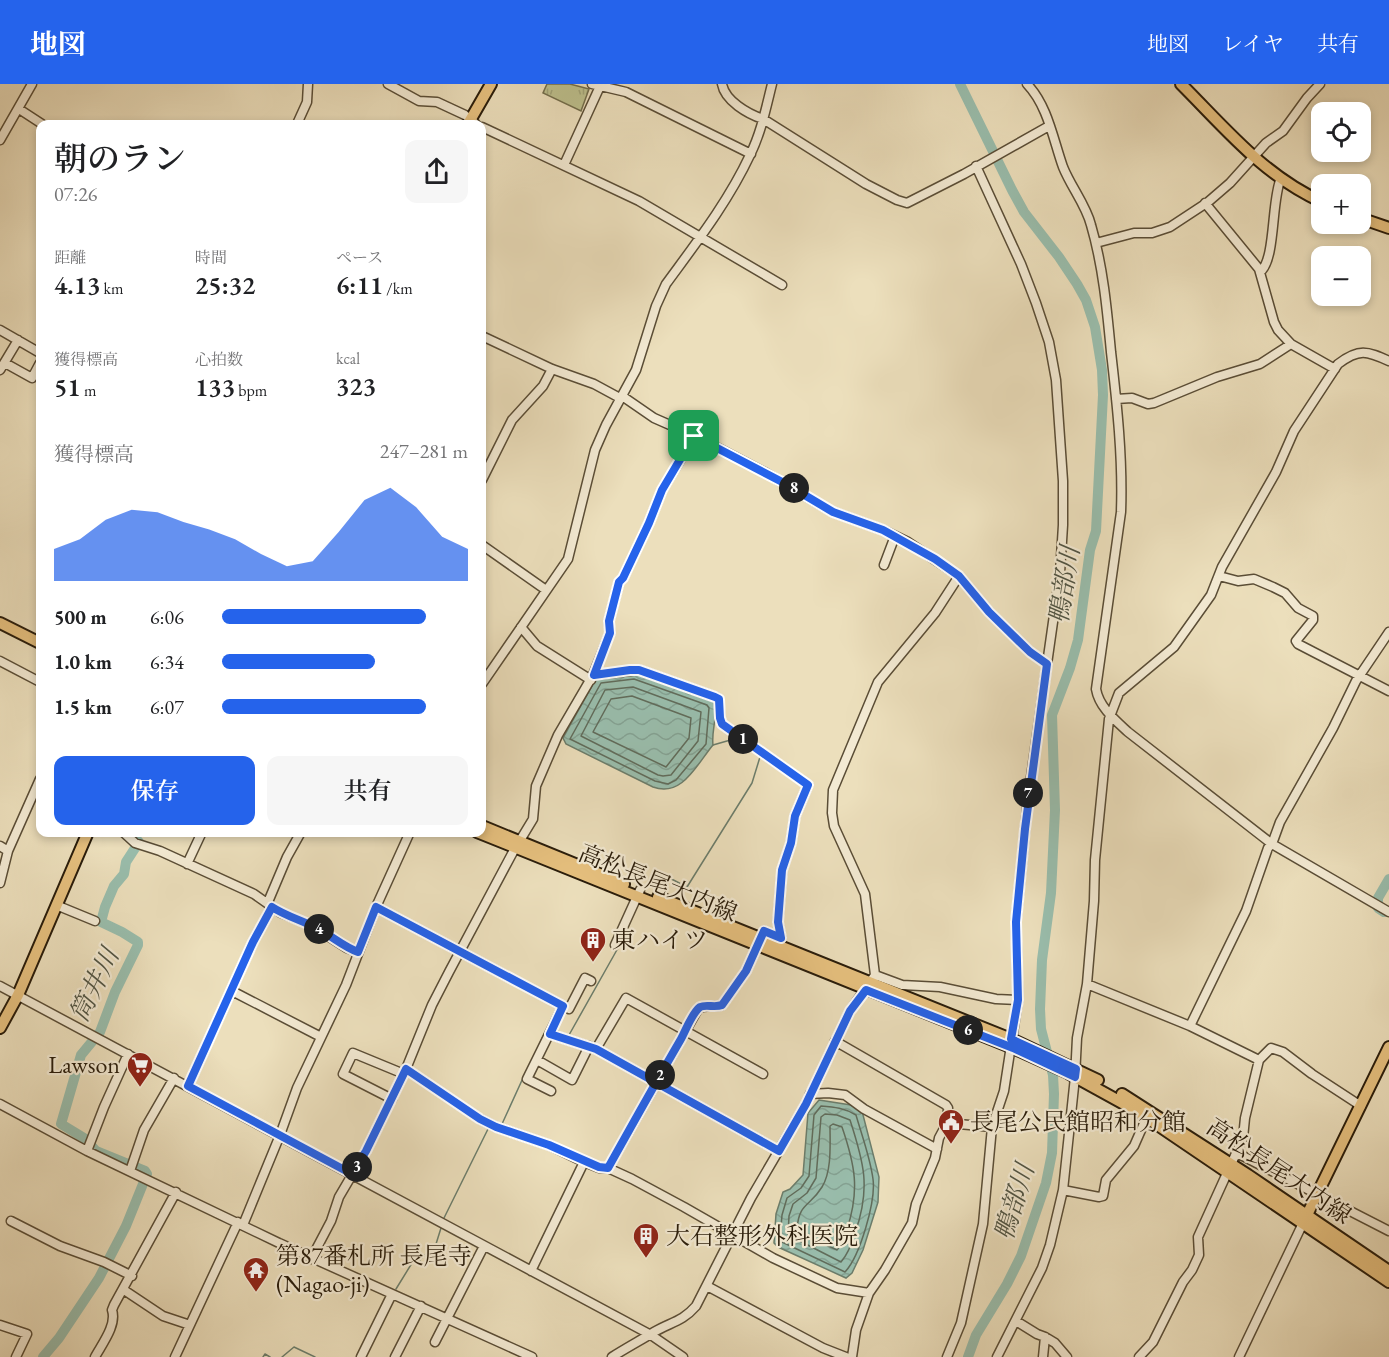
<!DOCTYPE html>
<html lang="ja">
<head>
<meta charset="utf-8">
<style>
  :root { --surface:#fff; --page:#f6f6f6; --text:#202124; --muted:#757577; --accent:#2563eb }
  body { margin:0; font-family:"EB Garamond","Noto Serif JP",serif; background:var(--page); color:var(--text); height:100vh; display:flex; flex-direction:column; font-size:22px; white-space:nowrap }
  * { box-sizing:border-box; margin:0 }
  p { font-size:20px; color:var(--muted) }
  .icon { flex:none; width:33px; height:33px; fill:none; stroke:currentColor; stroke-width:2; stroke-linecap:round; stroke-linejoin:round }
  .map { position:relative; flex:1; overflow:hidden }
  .details { position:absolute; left:36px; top:36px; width:450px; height:717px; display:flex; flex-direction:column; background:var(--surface); border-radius:12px; box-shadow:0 3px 9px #0003 }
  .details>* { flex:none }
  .controls { position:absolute; left:1311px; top:18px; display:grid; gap:12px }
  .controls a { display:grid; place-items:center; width:60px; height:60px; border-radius:12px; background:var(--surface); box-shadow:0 3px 9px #0003; font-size:30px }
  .pin { position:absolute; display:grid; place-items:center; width:51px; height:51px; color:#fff; margin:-26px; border-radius:12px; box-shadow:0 3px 9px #0006 }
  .km { position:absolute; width:30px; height:30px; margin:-15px; border-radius:50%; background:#222; color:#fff; font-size:16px; line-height:30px; text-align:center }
  .round { display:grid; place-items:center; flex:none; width:63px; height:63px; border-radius:12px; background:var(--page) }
  .summary { display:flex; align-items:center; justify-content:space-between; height:102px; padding:0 18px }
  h1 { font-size:33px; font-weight:600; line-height:45px }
  .stats { display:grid; grid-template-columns:repeat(3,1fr); gap:9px; height:102px; padding:6px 18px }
  .stats div { display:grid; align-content:center }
  .stats b { font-size:26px; font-weight:600 }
  .stats small { font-size:16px; font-weight:400 }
  .stats p { font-size:16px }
  .chart { height:168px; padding:12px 18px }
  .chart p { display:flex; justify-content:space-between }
  .chart svg { width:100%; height:108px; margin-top:6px; fill:var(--accent); opacity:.7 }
  .button { display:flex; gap:12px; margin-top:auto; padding:12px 18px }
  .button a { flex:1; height:69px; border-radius:12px; background:var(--accent); color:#fff; font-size:24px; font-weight:600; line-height:69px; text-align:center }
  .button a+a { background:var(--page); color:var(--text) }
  ul { padding:0 18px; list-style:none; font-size:20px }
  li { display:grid; grid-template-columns:96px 72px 1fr; align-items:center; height:45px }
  li i { height:15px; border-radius:8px; background:var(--accent) }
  header { display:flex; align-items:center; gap:36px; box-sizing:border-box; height:84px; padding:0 30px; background:var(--accent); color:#fff }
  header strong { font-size:28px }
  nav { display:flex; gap:33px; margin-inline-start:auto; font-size:21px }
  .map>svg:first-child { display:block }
  .park { fill:url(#park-tufts); stroke:#736e4c; stroke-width:1.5 }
  .water { fill:url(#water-waves); stroke:#6c7d6b; stroke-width:1.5 }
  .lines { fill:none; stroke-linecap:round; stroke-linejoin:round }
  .shore { stroke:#616c5b; stroke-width:1.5 }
  .stream { stroke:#6c7d6b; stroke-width:1.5 }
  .river { stroke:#99bdac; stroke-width:10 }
  .minor-casing { stroke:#5a4d36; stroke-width:11 }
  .major-casing { stroke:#291c0a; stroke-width:14 }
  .minor { stroke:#f3ead3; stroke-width:8 }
  .major { stroke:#e6c07e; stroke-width:10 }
  .route-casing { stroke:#fff; stroke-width:12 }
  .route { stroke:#2563eb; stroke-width:8 }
  .labels { text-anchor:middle; stroke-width:4.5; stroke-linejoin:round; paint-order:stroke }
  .street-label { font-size:24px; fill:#291c0a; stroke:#f3ead3 }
  .poi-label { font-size:24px; fill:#291c0a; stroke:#f3ead3; text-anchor:start }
  .water-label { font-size:26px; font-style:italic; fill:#505443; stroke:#f3ead3 }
</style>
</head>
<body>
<header>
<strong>地図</strong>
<nav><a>地図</a><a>レイヤ</a><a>共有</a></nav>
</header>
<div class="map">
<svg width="1389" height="1273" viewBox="0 0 1389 1273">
  <defs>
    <pattern id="park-tufts" width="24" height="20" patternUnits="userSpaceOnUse" patternTransform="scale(1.5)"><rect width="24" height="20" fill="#bdc08d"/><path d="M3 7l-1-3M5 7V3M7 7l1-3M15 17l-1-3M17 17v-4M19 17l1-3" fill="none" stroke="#a2a478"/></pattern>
    <pattern id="water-waves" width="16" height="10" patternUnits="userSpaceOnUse" patternTransform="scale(1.5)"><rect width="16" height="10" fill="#99bdac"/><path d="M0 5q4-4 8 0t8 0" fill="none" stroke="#84a293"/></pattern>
  </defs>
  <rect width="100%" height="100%" fill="#ecdfbc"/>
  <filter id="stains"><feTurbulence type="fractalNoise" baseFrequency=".00333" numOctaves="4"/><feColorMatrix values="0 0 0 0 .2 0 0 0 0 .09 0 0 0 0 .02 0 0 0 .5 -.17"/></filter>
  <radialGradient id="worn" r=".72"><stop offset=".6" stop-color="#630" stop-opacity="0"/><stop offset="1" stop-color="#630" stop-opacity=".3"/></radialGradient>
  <path class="park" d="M 547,0 L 570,0 L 589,5 L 581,27 L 543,9 Z"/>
  <path class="water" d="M 634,589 L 713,617 C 719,630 711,646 713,661 C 697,680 682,714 653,703 L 566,660 L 563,654 L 597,593 Z
    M 819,1016 L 851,1021 L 862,1027 L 879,1093 L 878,1118 L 863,1166 L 852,1189 L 846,1194 L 778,1163 L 774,1159 L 776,1130 L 783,1108 L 790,1105 L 803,1091 L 808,1029 Z"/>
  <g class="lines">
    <path class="shore" d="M 634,595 L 707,621 L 709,624 L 706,660 L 676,696 L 668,700 L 655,697 L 570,655 L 601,599 Z
      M 633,603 L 701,628 L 698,657 L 671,691 L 663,692 L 658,691 L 581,652 L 605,606 Z
      M 632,612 L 691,634 L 689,654 L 666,683 L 593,648 L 611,615 Z
      M 821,1022 C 834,1023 845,1024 856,1031 C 862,1052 870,1073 873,1095 C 876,1117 860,1172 845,1188 L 782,1158 L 780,1155 L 782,1131 L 787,1114 L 801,1104 L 809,1092 L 814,1031 Z
      M 825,1030 L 837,1031 L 850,1036 C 864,1079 871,1104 855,1149 C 852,1159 848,1170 841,1178 L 788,1151 L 789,1132 L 793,1120 L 807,1109 L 816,1094 L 821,1033 Z
      M 833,1040 L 842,1043 C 855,1081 860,1106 847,1145 C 845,1152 842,1161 837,1166 L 799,1148 L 797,1145 C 799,1118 810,1123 822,1103 C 832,1087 830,1060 830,1042 Z"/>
    <path class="stream" d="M 713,661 L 734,655 L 753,667
      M 647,800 L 654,786 L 687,803 L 752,699 L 760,673
      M 566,951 L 569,951 L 618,864
      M 533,974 L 545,948
      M 494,1038 L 502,1040 L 523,994
      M 444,1134 L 488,1045
      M 396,1205 L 412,1179 L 417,1179 L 436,1160 L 441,1144
      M 371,1244 L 375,1235
      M 263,1273 L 265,1270 L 270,1273
      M 282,1273 L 294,1263 L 315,1273"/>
    <path class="river" d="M 960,0 L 1012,106 L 1024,128 L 1059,173 L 1077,200 L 1086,216 L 1095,243 L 1102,286 L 1103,311 L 1096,447 L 1090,466 L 1078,556 L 1070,584 L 1052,631 L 1055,726 L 1051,809 L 1042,876 L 1040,925 L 1041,945 L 1053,991 L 1054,1010 L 1052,1069 L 1046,1099 L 1021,1172 L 1007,1200 L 976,1251 L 968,1273
      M 1384,828 L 1378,824 L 1378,814 L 1389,795
      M 43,1273 L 59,1254 L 99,1194 L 126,1142 L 147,1090 L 145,1087 L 96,1067 L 84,1054 L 61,1040 L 81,971 L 100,948 L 115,908 L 138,861 L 138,858 L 122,848 L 101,838 L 105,823 L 114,802 L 124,790 L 126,778 L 139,758 L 130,748"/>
    <g class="minor-casing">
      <path id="minor" d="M 388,0 L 419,17 L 437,18 L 465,31 L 476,40
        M 592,0 L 626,8 L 751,70
        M 722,0 C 725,17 748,30 763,35 L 866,100 L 897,116 L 907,119 L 964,90 L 1049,42
        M 1027,0 C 1048,22 1053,55 1063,83 C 1071,103 1086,121 1091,141 C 1103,182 1107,225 1111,268 C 1117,320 1123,375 1121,428 L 1096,605 C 1099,623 1115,636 1128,648 L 1272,760 L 1389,828
        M 19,25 L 42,40
        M 297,40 L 307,18 L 308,0
        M 482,43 L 639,117 L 782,201
        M 0,56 L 32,0
        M 564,81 L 601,0
        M 976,82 L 1021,180 L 1036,219 L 1049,258 L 1056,296 L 1063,397 L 1063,441 L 1060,489 L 1047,580
        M 1205,119 L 1259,185 L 1274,238 L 1278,246 L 1291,260
        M 1096,159 L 1134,149 L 1152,149 L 1170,143 L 1208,118 L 1230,99 L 1266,59 L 1283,47 L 1307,14 L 1320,0
        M 1260,188 C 1276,176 1271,116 1281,94
        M 0,246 L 40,269
        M 482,252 L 552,285 L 594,300 L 618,313 L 625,314 L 654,334 L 695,352 L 766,389 L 833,428 L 883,446 L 908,458 L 959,492 L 989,528 L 1030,568 L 1047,580 L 1028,715 L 1016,838 L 1018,916 L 1004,1007 L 992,1043 L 983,1140 L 961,1239 L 947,1273
        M 5,279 L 32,294 L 40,279
        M 0,286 L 18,256
        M 1116,315 L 1132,314 L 1148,320 L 1154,319 L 1217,293 L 1260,280 L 1291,260 L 1335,285
        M 482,396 L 512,336 L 543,302 L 552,285
        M 482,461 L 546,506
        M 884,481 L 895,452
        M 1219,492 L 1238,497 L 1254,495 L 1273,503 L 1285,509 L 1298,524 L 1313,532 L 1313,536 L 1296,557 L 1298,560 L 1389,607
        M 521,543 L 537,562 L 591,596
        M 0,577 L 40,598
        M 593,591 L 639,586 L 715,613 L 719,615 L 720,634 L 722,640 L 808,701 L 795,732 L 791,759 L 782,786 L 778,838 L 781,854 L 764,847 L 746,887 L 722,921 C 714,924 705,920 698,925 L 608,1084
        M 482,600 L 568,475 L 595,366 L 606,341 L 636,286 L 656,222 L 666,200 C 696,159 728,118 750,71 C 761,49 766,24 772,0
        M 123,748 L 135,759 L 160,767 L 254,810 L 281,829 L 311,841 L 347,864 L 358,868
        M 0,762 L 8,767
        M 187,780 L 202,748
        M 0,799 L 8,767 L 40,695
        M 268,818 L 287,773 L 301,748
        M 56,821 L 95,837
        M 376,823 L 563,922 L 527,995 L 551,1007
        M 615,861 L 640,806
        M 875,891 L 902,901 L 940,903 L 996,915 L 1018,916
        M 1087,900 L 1190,942 L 1259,976
        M 0,902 L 651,1251 L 683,1273
        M 232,907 L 321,953
        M 563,922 L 569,925 L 585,894 L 591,897
        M 1190,942 L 1246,827 L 1268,764 L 1272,760 L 1280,738 L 1333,644 L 1356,597 L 1389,548
        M 550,950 L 596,965 L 779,1067
        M 835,957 L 946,1021 L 948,1024 L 947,1039
        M 596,965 L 626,914 L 763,990
        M 537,976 L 572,996 L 589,962
        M 406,985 L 480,1035 L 496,1043 L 549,1061 L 584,1078 L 599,1084 L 608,1084 L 632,1095 L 684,1123 L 773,1174 L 837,1204 L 869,1209
        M 188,1002 L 253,858 L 272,823
        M 810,1010 L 828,1009 L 845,1011 L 864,1025 L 937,1065
        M 392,1015 L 343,990 L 353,969 L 404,990
        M 0,1020 L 87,1067 L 279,1159 L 532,1273
        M 87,1067 L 104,1023 L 128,970
        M 1237,1069 L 1389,1147
        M 130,1087 L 144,1046 L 174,994
        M 1063,1106 L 1099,1113 L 1103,1112 L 1106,1096 L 1134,1062 L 1149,1028
        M 11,1137 L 60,1162 L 104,1178 L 132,1192
        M 243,1141 L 280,1051 L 297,1004 L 346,901 L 376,823 L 410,748
        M 311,1175 L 331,1137 L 339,1113 L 366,1067 L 406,985 L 432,921 L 449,888 L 513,768 L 533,735 L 536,702 L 558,651 L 593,591 L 610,549 L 609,537 L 619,498 L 623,494 L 649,439 L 662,406 L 695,352
        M 531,1187 L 584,1078
        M 707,1202 L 823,1264 L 846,1273
        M 124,1206 L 163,1232 L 190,1241
        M 1016,1237 L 1037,1250 L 1045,1253 L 1055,1259 L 1067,1273
        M 0,1241 L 27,1250 L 16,1273
        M 435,1258 L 484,1162
        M 95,1273 C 102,1260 117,1241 112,1226 L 114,1221 L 176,1108
        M 175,1273 L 238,1138
        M 361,1273 L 392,1210
        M 395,1273 L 421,1222
        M 612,1273 C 626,1264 641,1256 654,1248 C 671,1238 682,1238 696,1222 L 751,1114 L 806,1020 L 850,927 L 875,891 L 865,810 L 834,742 L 832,729 L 833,706 L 878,598 L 935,529 L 959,492
        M 852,1273 L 856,1246 L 869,1209 L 885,1186 L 912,1139 L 916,1120 L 935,1074 L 939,1054 L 947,1039 L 992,1043
        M 997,1273 L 1042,1184 L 1050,1161 L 1063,1106 L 1075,993 L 1077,954 L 1087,900 L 1094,817 L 1095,776 L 1109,635 L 1119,609 L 1174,563 L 1211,511 L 1222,483 L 1276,388 L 1294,347 L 1338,280 C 1359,264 1367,267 1389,277
        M 1043,1273 L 1045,1253
        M 1139,1273 L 1153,1258 L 1183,1198 L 1192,1186 L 1199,1171 L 1198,1153 L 1243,1054 L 1245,1034 L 1259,976 L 1271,964 L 1283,968 L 1312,990 L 1361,1022
        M 1239,1273 L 1303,1139"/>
    </g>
    <g class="major-casing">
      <path id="major" d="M 1181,0 C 1225,44 1264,92 1322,118
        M 468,40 L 491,0
        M 1360,134 L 1389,144
        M 0,539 L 40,559
        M 482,742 L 624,800
        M 477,748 L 1013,964 L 1068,989 L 1137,1027 L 1389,1198
        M 658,813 L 1011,955 L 1098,996
        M 0,944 L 18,911 L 88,748
        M 1122,1010 L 1248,1091 L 1389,1187
        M 1305,1135 L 1389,963"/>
    </g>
    <use href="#minor" class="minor"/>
    <use href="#major" class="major"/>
  </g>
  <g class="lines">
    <g class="route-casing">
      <path id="route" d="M 694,352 L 662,406 L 649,439 L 623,494 L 619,498 L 609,537 L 610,549 L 594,591 L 630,586 L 639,586 L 715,613 L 719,615 L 720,634 L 722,640 L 808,701 L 795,732 L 791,759 L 782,786 L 778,838 L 781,854 L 764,847 L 746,887 L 722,921 C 715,924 706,920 700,923 C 692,929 686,946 681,955 C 656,998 632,1041 608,1084 L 599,1083 L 549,1061 L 496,1043 L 480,1035 L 406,985 L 366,1067 L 352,1090 L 188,1002 L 253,858 L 272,823 C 287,833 305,837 320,846 C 333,853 344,863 358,868 L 376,823 L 563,922 L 550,950 L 596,965 L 779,1067 L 806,1020 L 850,927 L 866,906 L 1013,964 L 1075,993 L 1076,985 L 1011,955 L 1018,916 L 1016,838 L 1025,745 L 1047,580 L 1030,568 L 989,528 L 959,492 L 935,475 L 883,446 L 833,428 L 786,400 L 694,352"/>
    </g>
    <use href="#route" class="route"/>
  </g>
  <defs>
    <g id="building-pin" transform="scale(1.35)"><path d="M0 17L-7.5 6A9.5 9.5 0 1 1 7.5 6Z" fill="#8f2418" stroke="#f3ead3"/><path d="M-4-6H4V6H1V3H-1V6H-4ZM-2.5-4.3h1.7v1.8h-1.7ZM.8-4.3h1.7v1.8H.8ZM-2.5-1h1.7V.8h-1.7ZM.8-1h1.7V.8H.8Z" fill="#fff"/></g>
    <g id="supermarket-pin" transform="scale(1.35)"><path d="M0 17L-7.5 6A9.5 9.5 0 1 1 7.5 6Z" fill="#8f2418" stroke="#f3ead3"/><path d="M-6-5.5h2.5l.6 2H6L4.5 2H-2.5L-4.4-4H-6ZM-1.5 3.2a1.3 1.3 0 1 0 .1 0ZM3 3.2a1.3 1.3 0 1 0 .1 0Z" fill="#fff"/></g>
    <g id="civic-pin" transform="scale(1.35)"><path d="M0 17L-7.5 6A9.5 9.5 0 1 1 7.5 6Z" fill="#8f2418" stroke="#f3ead3"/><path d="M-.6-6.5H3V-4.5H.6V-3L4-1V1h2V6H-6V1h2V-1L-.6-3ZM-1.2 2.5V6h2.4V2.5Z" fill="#fff"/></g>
    <g id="temple-pin" transform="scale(1.35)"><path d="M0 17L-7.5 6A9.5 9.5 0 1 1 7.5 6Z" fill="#8f2418" stroke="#f3ead3"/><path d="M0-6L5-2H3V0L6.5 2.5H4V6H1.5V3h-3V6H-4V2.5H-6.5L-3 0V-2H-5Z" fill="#fff"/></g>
  </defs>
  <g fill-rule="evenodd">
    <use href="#building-pin" x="593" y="856"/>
    <use href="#supermarket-pin" x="140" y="981"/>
    <use href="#civic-pin" x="951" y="1038"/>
    <use href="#building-pin" x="646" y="1152"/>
    <use href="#temple-pin" x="256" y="1186"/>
  </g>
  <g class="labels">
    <g class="street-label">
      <text transform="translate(658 799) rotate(22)" y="8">高松長尾大内線</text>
      <text transform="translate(1279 1087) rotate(34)" y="8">高松長尾大内線</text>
    </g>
    <g class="poi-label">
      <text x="612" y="864">東ハイツ</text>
      <text x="120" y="989" text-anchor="end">Lawson</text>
      <text x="970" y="1046">長尾公民館昭和分館</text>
      <text x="666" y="1160">大石整形外科医院</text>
      <text x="276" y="1180">第87番札所 長尾寺<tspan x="276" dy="28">(Nagao-ji)</tspan></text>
    </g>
    <g class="water-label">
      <text transform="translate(1064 501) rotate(-81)" y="9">鴨部川</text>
      <text transform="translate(94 901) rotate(-64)" y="9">筒井川</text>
      <text transform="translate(1014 1118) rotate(-73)" y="9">鴨部川</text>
    </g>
  </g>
  <rect width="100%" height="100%" filter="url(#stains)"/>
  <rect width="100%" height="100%" fill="url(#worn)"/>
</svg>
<div class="controls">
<a><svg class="icon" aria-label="locate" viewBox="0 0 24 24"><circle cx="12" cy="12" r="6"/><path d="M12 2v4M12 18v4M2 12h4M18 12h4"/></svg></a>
<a>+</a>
<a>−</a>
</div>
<div class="pin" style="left:694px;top:352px;background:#1e9e55"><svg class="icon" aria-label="arrive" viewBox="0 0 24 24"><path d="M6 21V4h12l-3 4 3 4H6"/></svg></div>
<b class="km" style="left:743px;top:655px">1</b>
<b class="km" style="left:660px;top:991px">2</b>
<b class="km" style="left:357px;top:1083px">3</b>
<b class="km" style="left:319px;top:845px">4</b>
<b class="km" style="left:968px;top:946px">6</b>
<b class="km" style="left:1028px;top:709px">7</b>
<b class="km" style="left:794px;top:404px">8</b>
<section class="details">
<div class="summary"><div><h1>朝のラン</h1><p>07:26</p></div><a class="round"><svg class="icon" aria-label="share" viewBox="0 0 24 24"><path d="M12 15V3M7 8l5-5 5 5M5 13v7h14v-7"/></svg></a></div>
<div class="stats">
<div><p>距離</p><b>4.13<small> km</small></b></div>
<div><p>時間</p><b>25:32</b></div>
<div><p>ペース</p><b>6:11<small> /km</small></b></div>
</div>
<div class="stats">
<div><p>獲得標高</p><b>51<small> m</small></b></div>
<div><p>心拍数</p><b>133<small> bpm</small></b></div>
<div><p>kcal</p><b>323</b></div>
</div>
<div class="chart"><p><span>獲得標高</span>247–281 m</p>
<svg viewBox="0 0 160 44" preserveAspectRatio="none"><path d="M0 44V31L10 27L20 19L30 15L40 16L50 20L60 23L70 27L80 33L90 38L100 36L110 24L120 11L130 6L140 14L150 26L160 31V44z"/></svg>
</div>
<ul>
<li><b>500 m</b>6:06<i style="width:83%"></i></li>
<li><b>1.0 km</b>6:34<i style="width:62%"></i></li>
<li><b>1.5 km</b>6:07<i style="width:83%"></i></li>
</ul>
<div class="button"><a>保存</a><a>共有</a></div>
</section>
</div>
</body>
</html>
